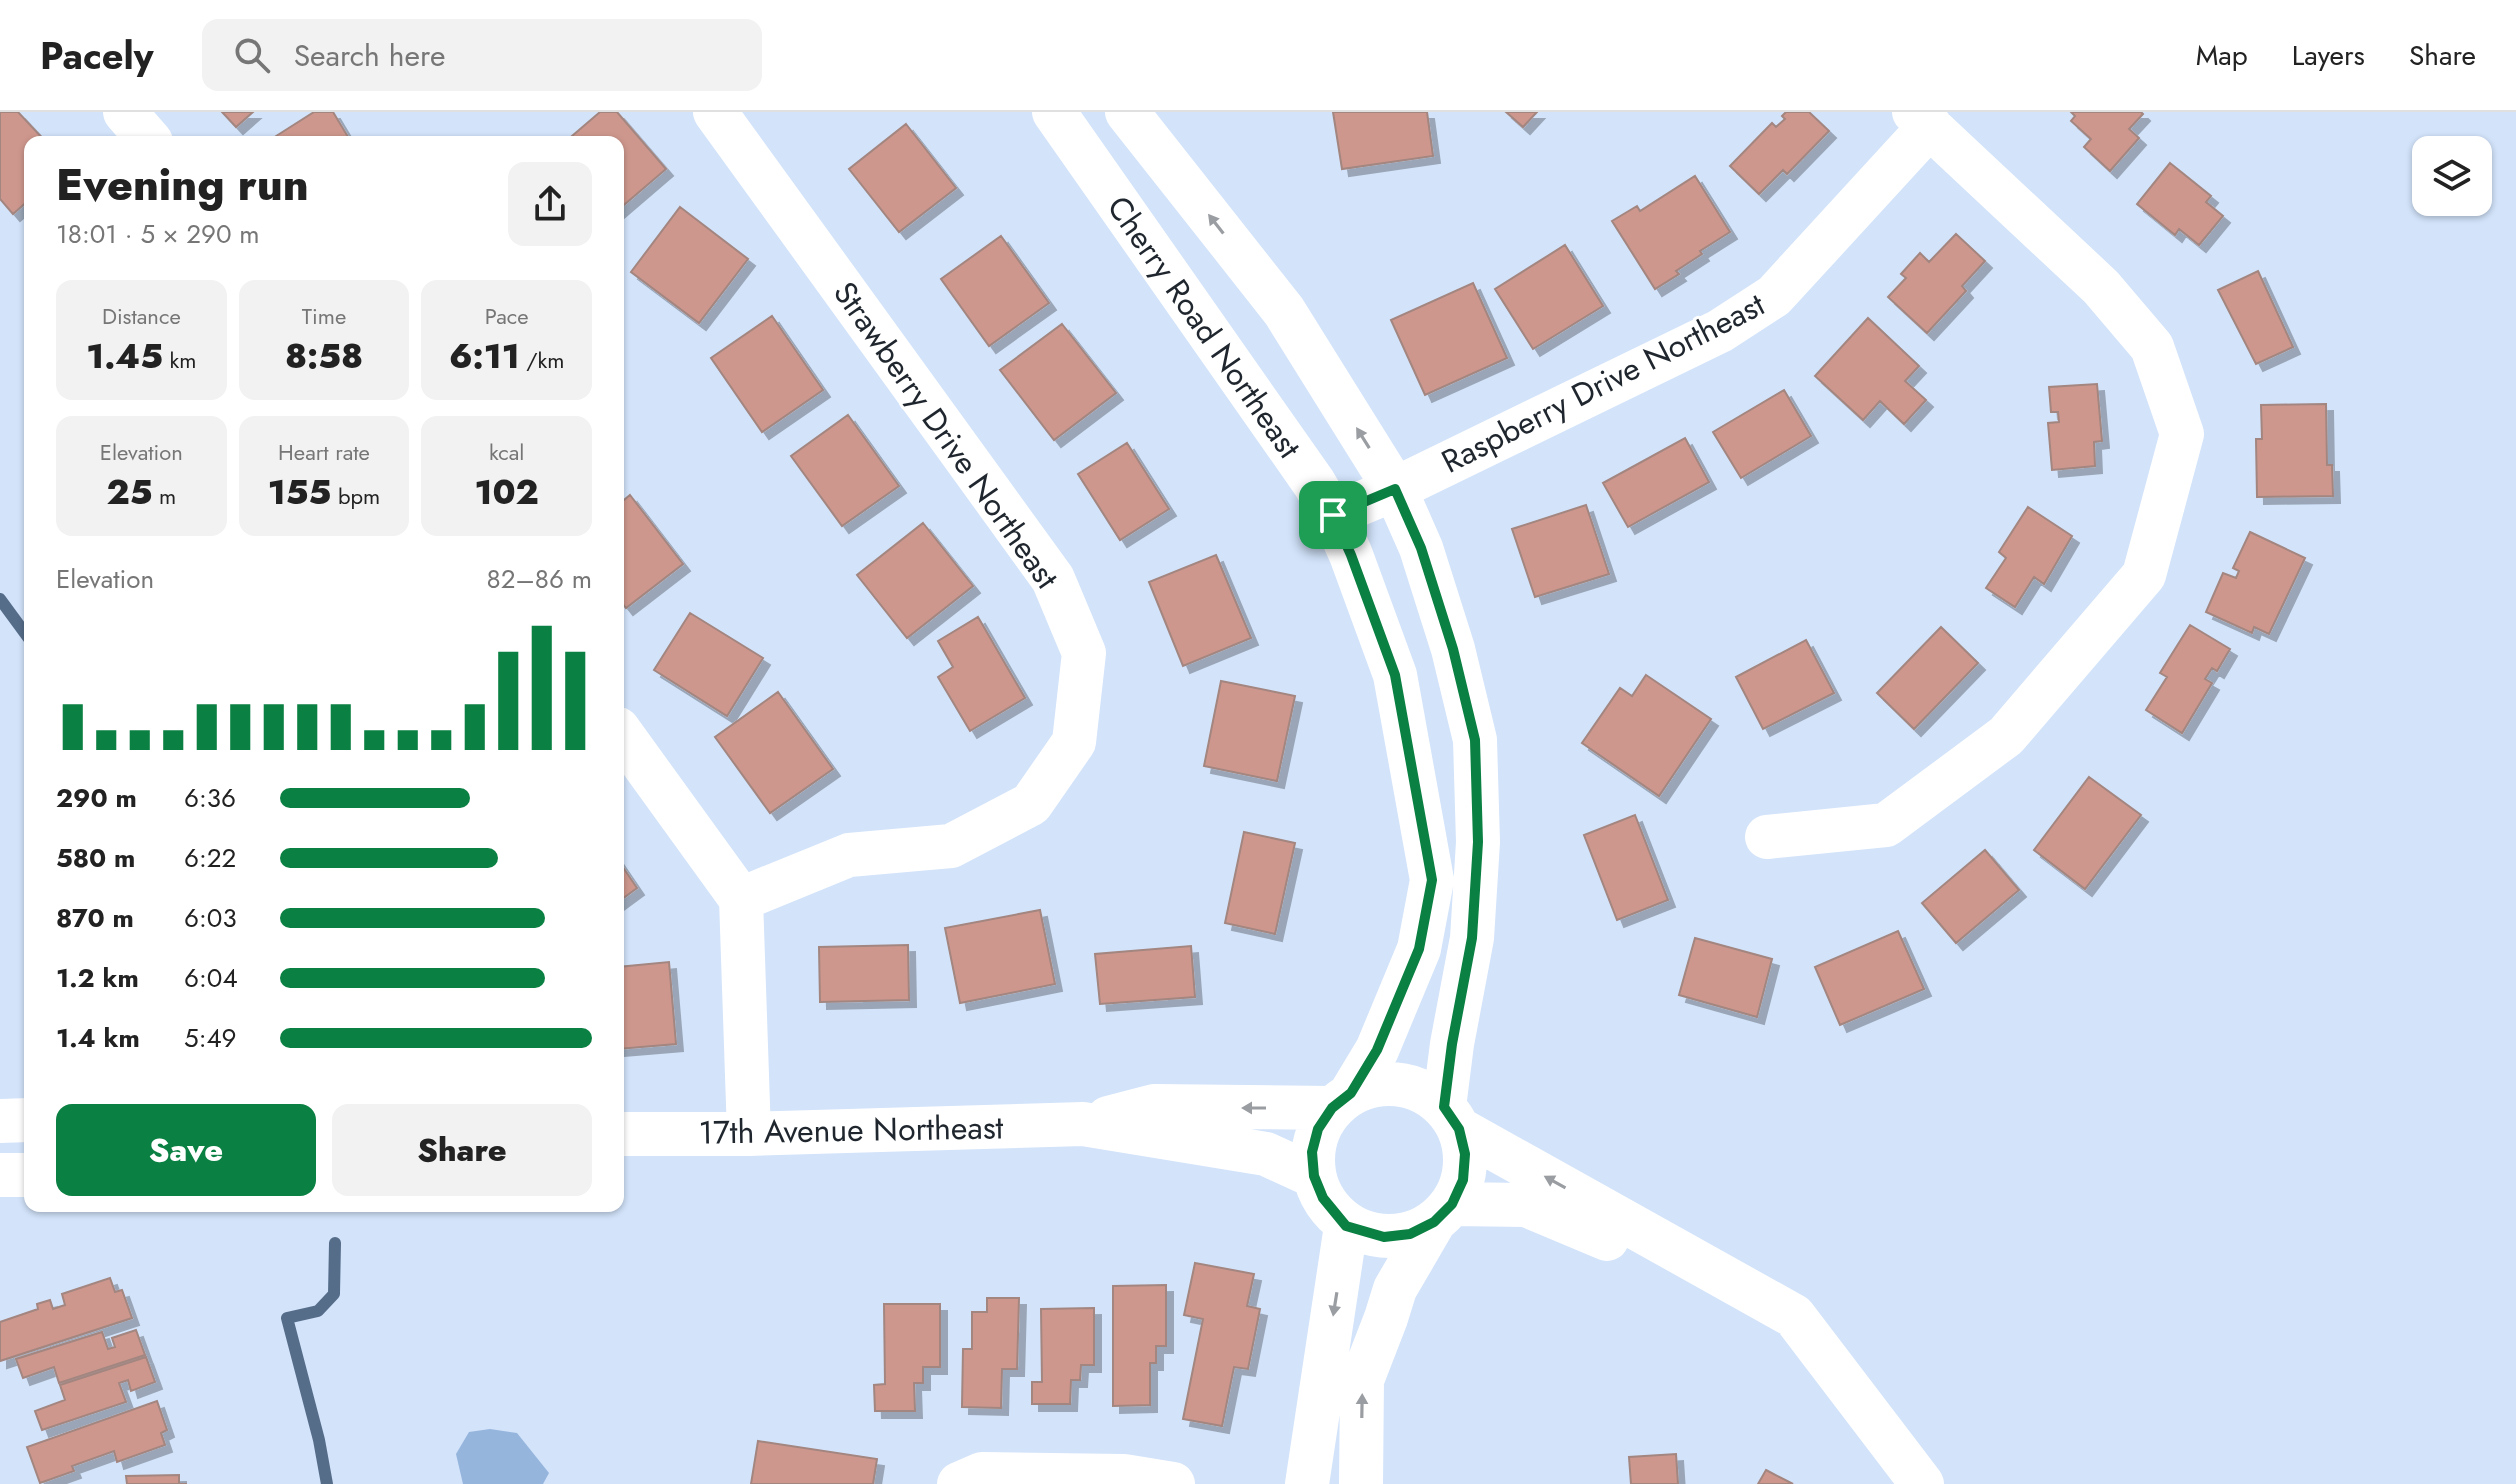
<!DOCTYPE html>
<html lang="en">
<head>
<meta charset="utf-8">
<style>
  :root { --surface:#fff; --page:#f2f2f2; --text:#222; --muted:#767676; --line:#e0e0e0; --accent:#0b8043 }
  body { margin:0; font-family:Jost,sans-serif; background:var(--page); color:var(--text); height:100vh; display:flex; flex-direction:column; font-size:30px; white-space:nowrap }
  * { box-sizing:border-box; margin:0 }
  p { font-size:26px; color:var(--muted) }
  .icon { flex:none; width:44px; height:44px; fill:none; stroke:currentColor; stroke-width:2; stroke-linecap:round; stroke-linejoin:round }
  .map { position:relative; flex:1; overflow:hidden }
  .sheet { position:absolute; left:24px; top:24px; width:600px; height:1076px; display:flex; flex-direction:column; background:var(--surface); border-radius:16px; box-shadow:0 2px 6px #0004 }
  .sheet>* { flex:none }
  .buttons { position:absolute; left:2412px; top:24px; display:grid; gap:16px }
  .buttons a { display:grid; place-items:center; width:80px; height:80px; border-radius:16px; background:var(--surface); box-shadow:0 2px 6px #0004; font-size:40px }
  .pin { position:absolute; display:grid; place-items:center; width:68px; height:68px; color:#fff; margin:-34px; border-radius:16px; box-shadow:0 4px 12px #0006 }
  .round { display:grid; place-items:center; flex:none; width:84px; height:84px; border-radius:16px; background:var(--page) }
  .head { display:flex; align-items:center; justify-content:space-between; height:136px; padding:0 32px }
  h1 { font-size:44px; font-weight:800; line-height:60px }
  .figures { display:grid; grid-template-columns:repeat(3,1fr); gap:12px; height:136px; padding:8px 32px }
  .figures div { display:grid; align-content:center; border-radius:16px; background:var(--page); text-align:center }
  .figures b { font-size:34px; font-weight:800 }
  .figures small { font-size:22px; font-weight:400 }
  .figures p { font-size:22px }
  .chart { height:224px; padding:16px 32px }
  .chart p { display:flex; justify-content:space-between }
  .chart svg { width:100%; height:144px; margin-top:8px; stroke:var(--accent); stroke-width:6 }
  .cta { display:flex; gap:16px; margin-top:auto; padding:16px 32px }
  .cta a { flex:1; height:92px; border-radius:16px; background:var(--accent); color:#fff; font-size:32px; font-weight:800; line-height:92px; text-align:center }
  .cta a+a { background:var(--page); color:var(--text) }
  ul { padding:0 32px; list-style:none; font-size:26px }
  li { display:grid; grid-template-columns:128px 96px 1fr; align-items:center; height:60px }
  li i { height:20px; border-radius:10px; background:var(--accent) }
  header { display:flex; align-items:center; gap:48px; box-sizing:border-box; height:112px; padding:0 40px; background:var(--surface); border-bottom:2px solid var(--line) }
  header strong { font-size:38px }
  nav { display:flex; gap:44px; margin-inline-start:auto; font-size:28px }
  .search { width:560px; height:72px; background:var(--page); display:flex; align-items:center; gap:20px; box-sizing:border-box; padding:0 28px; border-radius:16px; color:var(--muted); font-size:30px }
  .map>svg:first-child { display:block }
  .green { fill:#96b5dd }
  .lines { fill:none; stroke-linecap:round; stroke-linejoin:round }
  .stream { stroke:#566d8a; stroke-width:12 }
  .building { fill:#ce978d; stroke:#a38680; stroke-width:2; filter:url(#shadow) }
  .minor { stroke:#fff; stroke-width:44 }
  .oneway { fill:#9a9da1 }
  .route-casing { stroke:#fff; stroke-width:16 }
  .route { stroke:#0b8043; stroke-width:10 }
  .labels { text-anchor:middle; stroke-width:6; stroke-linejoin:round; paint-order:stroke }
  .street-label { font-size:32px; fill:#1f262e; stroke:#fff }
</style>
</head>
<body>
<header>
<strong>Pacely</strong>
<div class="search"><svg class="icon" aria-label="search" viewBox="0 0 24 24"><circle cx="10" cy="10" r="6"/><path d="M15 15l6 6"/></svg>Search here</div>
<nav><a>Map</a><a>Layers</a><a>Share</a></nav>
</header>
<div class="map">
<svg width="2516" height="1372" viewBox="0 0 2516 1372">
  <defs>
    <filter id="shadow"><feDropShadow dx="7" dy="7" stdDeviation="0" flood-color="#0004"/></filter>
  </defs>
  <rect width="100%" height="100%" fill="#d2e3fa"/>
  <path class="green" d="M 490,1317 L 517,1321 L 549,1361 L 543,1372 L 463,1372 L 456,1342 L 469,1320 Z"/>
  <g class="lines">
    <path class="stream" d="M 0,487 L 30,528
      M 327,1372 L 319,1328 L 287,1206 L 318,1199 L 334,1182 L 335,1131"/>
  </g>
  <path class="building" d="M 0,0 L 18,0 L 46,30 L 30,30 L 30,87 L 13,102 L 0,87 Z
    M 222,0 L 253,0 L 236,15 Z
    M 314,0 L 333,0 L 351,30 L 275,30 L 273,26 Z
    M 600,0 L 617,0 L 666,57 L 618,98 L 618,30 L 565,30 Z
    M 1333,0 L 1427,0 L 1433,44 L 1342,57 Z
    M 1506,0 L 1537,0 L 1523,15 Z
    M 1786,0 L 1809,0 L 1829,19 L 1787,62 L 1783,58 L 1759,82 L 1730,54 L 1772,11 L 1776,15 L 1785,7 L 1782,4 Z
    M 2071,0 L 2141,0 L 2143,2 L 2129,17 L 2139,26 L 2110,59 L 2084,35 L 2091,27 L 2071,9 L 2075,4 Z
    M 906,12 L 956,76 L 899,120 L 849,57 Z
    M 2170,51 L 2211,84 L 2206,90 L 2223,104 L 2199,133 L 2179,117 L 2175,123 L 2137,92 Z
    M 1695,64 L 1730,120 L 1700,139 L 1702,142 L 1676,159 L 1679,162 L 1655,177 L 1612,109 L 1637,94 L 1640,99 Z
    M 680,95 L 748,147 L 699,211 L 631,160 Z
    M 1956,122 L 1985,149 L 1962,174 L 1966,179 L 1927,221 L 1888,185 L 1906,166 L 1901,162 L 1920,141 L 1929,150 Z
    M 1001,124 L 1049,191 L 989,234 L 941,167 Z
    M 1565,133 L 1603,194 L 1533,237 L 1495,177 Z
    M 2258,159 L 2293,235 L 2256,252 L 2218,178 Z
    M 1473,171 L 1507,246 L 1425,283 L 1391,208 Z
    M 772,204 L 823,278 L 762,320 L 711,246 Z
    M 1868,206 L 1919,254 L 1905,269 L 1926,288 L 1904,312 L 1880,289 L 1863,308 L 1815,264 Z
    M 1062,212 L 1116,281 L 1054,328 L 1000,258 Z
    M 2097,272 L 2102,329 L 2094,330 L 2095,354 L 2052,358 L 2048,311 L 2059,310 L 2058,300 L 2051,300 L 2049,275 Z
    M 1784,278 L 1811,324 L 1741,366 L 1713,320 Z
    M 2326,292 L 2327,353 L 2332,353 L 2333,384 L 2257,385 L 2256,327 L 2262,327 L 2261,293 Z
    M 848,303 L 899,374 L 842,414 L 791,344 Z
    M 1685,326 L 1709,370 L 1628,415 L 1603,371 Z
    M 1127,331 L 1169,397 L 1120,428 L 1078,362 Z
    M 630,383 L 683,452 L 626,496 L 618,486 L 618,393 Z
    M 1586,393 L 1609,462 L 1535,485 L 1512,417 Z
    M 2028,395 L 2072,424 L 2044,472 L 2034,465 L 2015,495 L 1986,476 L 2006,446 L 1999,440 Z
    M 923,411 L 973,474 L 907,526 L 857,463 Z
    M 2250,420 L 2305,446 L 2269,522 L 2254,515 L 2252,521 L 2206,500 L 2223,461 L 2236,466 L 2239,459 L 2233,456 Z
    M 1216,443 L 1251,526 L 1183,554 L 1149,470 Z
    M 690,501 L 763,546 L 727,604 L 654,558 Z
    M 978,505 L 1025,586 L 970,619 L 938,565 L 953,555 L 938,529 Z
    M 2190,513 L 2230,537 L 2217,559 L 2212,556 L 2205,567 L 2212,571 L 2182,621 L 2146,598 L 2167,565 L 2160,561 Z
    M 1941,515 L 1978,551 L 1914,617 L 1877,581 Z
    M 1806,528 L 1834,581 L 1763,617 L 1736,565 Z
    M 1646,563 L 1711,607 L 1659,684 L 1582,631 L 1620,576 L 1632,584 Z
    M 1221,569 L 1295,584 L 1277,669 L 1204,654 Z
    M 778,580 L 833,657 L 770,701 L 715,625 Z
    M 2089,665 L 2141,703 L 2085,777 L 2034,738 Z
    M 1635,703 L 1668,788 L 1617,808 L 1584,723 Z
    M 1244,720 L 1295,731 L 1275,822 L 1225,811 Z
    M 1985,738 L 2019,778 L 1956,831 L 1922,791 Z
    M 618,748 L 637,776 L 618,790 Z
    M 1040,798 L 1055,872 L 960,891 L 945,816 Z
    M 1898,819 L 1924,877 L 1840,913 L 1815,855 Z
    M 1695,826 L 1772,847 L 1757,905 L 1679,883 Z
    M 908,833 L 909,888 L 820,890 L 819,835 Z
    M 1191,834 L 1195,885 L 1100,892 L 1095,842 Z
    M 669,850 L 676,932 L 618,937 L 618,855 Z
    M 1195,1151 L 1254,1162 L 1247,1194 L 1260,1197 L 1248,1257 L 1234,1255 L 1222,1314 L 1183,1307 L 1203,1207 L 1184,1203 Z
    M 110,1166 L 115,1180 L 122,1178 L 132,1206 L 0,1249 L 0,1210 L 38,1197 L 37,1192 L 50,1188 L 53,1197 L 65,1193 L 62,1182 Z
    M 1166,1173 L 1166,1234 L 1156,1234 L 1156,1251 L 1150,1251 L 1150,1293 L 1113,1294 L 1113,1174 Z
    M 987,1186 L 1019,1186 L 1017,1257 L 1002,1257 L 1001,1296 L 962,1295 L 963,1237 L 972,1237 L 972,1200 L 987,1200 Z
    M 884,1192 L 940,1192 L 940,1255 L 923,1255 L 923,1271 L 914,1271 L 915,1299 L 875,1299 L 874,1273 L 885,1272 Z
    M 1094,1196 L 1094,1253 L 1081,1253 L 1080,1268 L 1071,1268 L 1070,1292 L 1032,1292 L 1032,1270 L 1042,1270 L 1041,1197 Z
    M 136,1218 L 145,1243 L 59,1271 L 54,1255 L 23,1266 L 16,1247 L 102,1220 L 108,1237 L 115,1235 L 112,1226 Z
    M 146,1245 L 155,1270 L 131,1279 L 128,1268 L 119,1271 L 126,1290 L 42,1318 L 35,1299 L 65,1288 L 60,1273 Z
    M 157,1289 L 167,1318 L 161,1321 L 165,1333 L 117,1350 L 114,1339 L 72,1354 L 74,1359 L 40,1371 L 27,1335 Z
    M 758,1329 L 877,1347 L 873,1372 L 751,1372 Z
    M 1676,1342 L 1678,1372 L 1631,1372 L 1629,1345 Z
    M 1766,1358 L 1793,1372 L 1758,1372 Z
    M 179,1363 L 179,1372 L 187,1372 L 127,1372 L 126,1364 Z"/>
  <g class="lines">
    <path class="minor" d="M 125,0 L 151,30
      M 715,0 L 1053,467 L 1084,541 L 1074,630 L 1031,692 L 951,734 L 849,743 L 741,787
      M 1054,0 L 1314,371 L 1333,403 L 1351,443 L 1395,563 L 1432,768 L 1419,837 L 1377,938 L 1351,981
      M 1127,0 L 1284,199 L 1395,377 L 1421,436 L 1453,537 L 1475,628 L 1478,730 L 1472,826 L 1452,932 L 1444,995
      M 1333,403 L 1395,377 L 1720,219 L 1774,184 L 1930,14
      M 618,617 L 741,787 L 749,1022
      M 1767,725 L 1886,713 L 2006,624 L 2144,463 L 2182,322 L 2152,235 L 2101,175 L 1914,0
      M1313 1048a76 76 0 1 1 152 0a76 76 0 1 1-152 0Z
      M 1108,1006 L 1154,994 L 1332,996
      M 0,1009 L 30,1008
      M 1459,1017 L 1794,1204 L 1922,1372
      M 618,1022 L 749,1022 L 1083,1012 L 1266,1042 L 1314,1064
      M 0,1063 L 30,1063
      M 1452,1092 L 1526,1093 L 1607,1127
      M 959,1372 L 982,1362 L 1124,1364 L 1173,1372
      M 1307,1372 L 1346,1114
      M 1361,1372 L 1362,1268 L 1386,1206 L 1395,1177 L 1434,1110"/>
  </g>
  <defs><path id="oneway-solid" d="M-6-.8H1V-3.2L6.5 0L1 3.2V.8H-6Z" transform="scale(2)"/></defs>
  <g class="oneway">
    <use href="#oneway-solid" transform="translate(1216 112) rotate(-128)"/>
    <use href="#oneway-solid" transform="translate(1363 326) rotate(-122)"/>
    <use href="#oneway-solid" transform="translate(1254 996) rotate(-180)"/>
    <use href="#oneway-solid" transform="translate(1555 1070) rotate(-151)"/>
    <use href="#oneway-solid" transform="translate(1335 1192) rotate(99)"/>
    <use href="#oneway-solid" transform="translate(1362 1294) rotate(-89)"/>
  </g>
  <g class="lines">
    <g class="route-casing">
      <path id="route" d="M 1395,377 L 1421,436 L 1453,537 L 1475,628 L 1478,730 L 1472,826 L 1452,932 L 1444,995 L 1459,1017 L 1465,1042 L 1463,1068 L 1452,1092 L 1434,1110 L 1410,1122 L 1384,1125 L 1346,1114 L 1323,1086 L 1314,1064 L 1312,1040 L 1318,1017 L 1332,996 L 1351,981 L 1377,938 L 1419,837 L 1432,768 L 1395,563 L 1351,443 L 1333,403 Z"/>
    </g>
    <use href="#route" class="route"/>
  </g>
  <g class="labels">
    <g class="street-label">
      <text transform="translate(1204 215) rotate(55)" y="11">Cherry Road Northeast</text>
      <text transform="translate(1603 271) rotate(-27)" y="11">Raspberry Drive Northeast</text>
      <text transform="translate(946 323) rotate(55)" y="11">Strawberry Drive Northeast</text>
      <text transform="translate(851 1018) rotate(-1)" y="11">17th Avenue Northeast</text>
    </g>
  </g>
</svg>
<div class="buttons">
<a><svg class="icon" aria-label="layers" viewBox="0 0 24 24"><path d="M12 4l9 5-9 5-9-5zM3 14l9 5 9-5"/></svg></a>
</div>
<div class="pin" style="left:1333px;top:403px;background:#1e9e55"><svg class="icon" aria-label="arrive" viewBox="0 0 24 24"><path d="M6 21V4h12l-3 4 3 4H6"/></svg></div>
<section class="sheet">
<div class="head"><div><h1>Evening run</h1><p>18:01 · 5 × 290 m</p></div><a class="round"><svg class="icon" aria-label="share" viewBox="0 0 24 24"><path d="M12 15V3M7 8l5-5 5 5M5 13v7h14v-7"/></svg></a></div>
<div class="figures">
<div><p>Distance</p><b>1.45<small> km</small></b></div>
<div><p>Time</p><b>8:58</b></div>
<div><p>Pace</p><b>6:11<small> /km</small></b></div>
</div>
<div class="figures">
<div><p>Elevation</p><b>25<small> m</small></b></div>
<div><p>Heart rate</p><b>155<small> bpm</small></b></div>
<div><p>kcal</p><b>102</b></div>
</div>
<div class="chart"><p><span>Elevation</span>82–86 m</p>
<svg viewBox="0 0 160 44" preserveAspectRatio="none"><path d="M5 44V30M15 44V38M25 44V38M35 44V38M45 44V30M55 44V30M65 44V30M75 44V30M85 44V30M95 44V38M105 44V38M115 44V38M125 44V30M135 44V14M145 44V6M155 44V14"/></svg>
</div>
<ul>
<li><b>290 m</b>6:36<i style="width:61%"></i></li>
<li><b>580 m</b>6:22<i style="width:70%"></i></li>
<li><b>870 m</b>6:03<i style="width:85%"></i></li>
<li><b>1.2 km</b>6:04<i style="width:85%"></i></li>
<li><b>1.4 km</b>5:49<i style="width:100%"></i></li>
</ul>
<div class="cta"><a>Save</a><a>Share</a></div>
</section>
</div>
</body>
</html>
